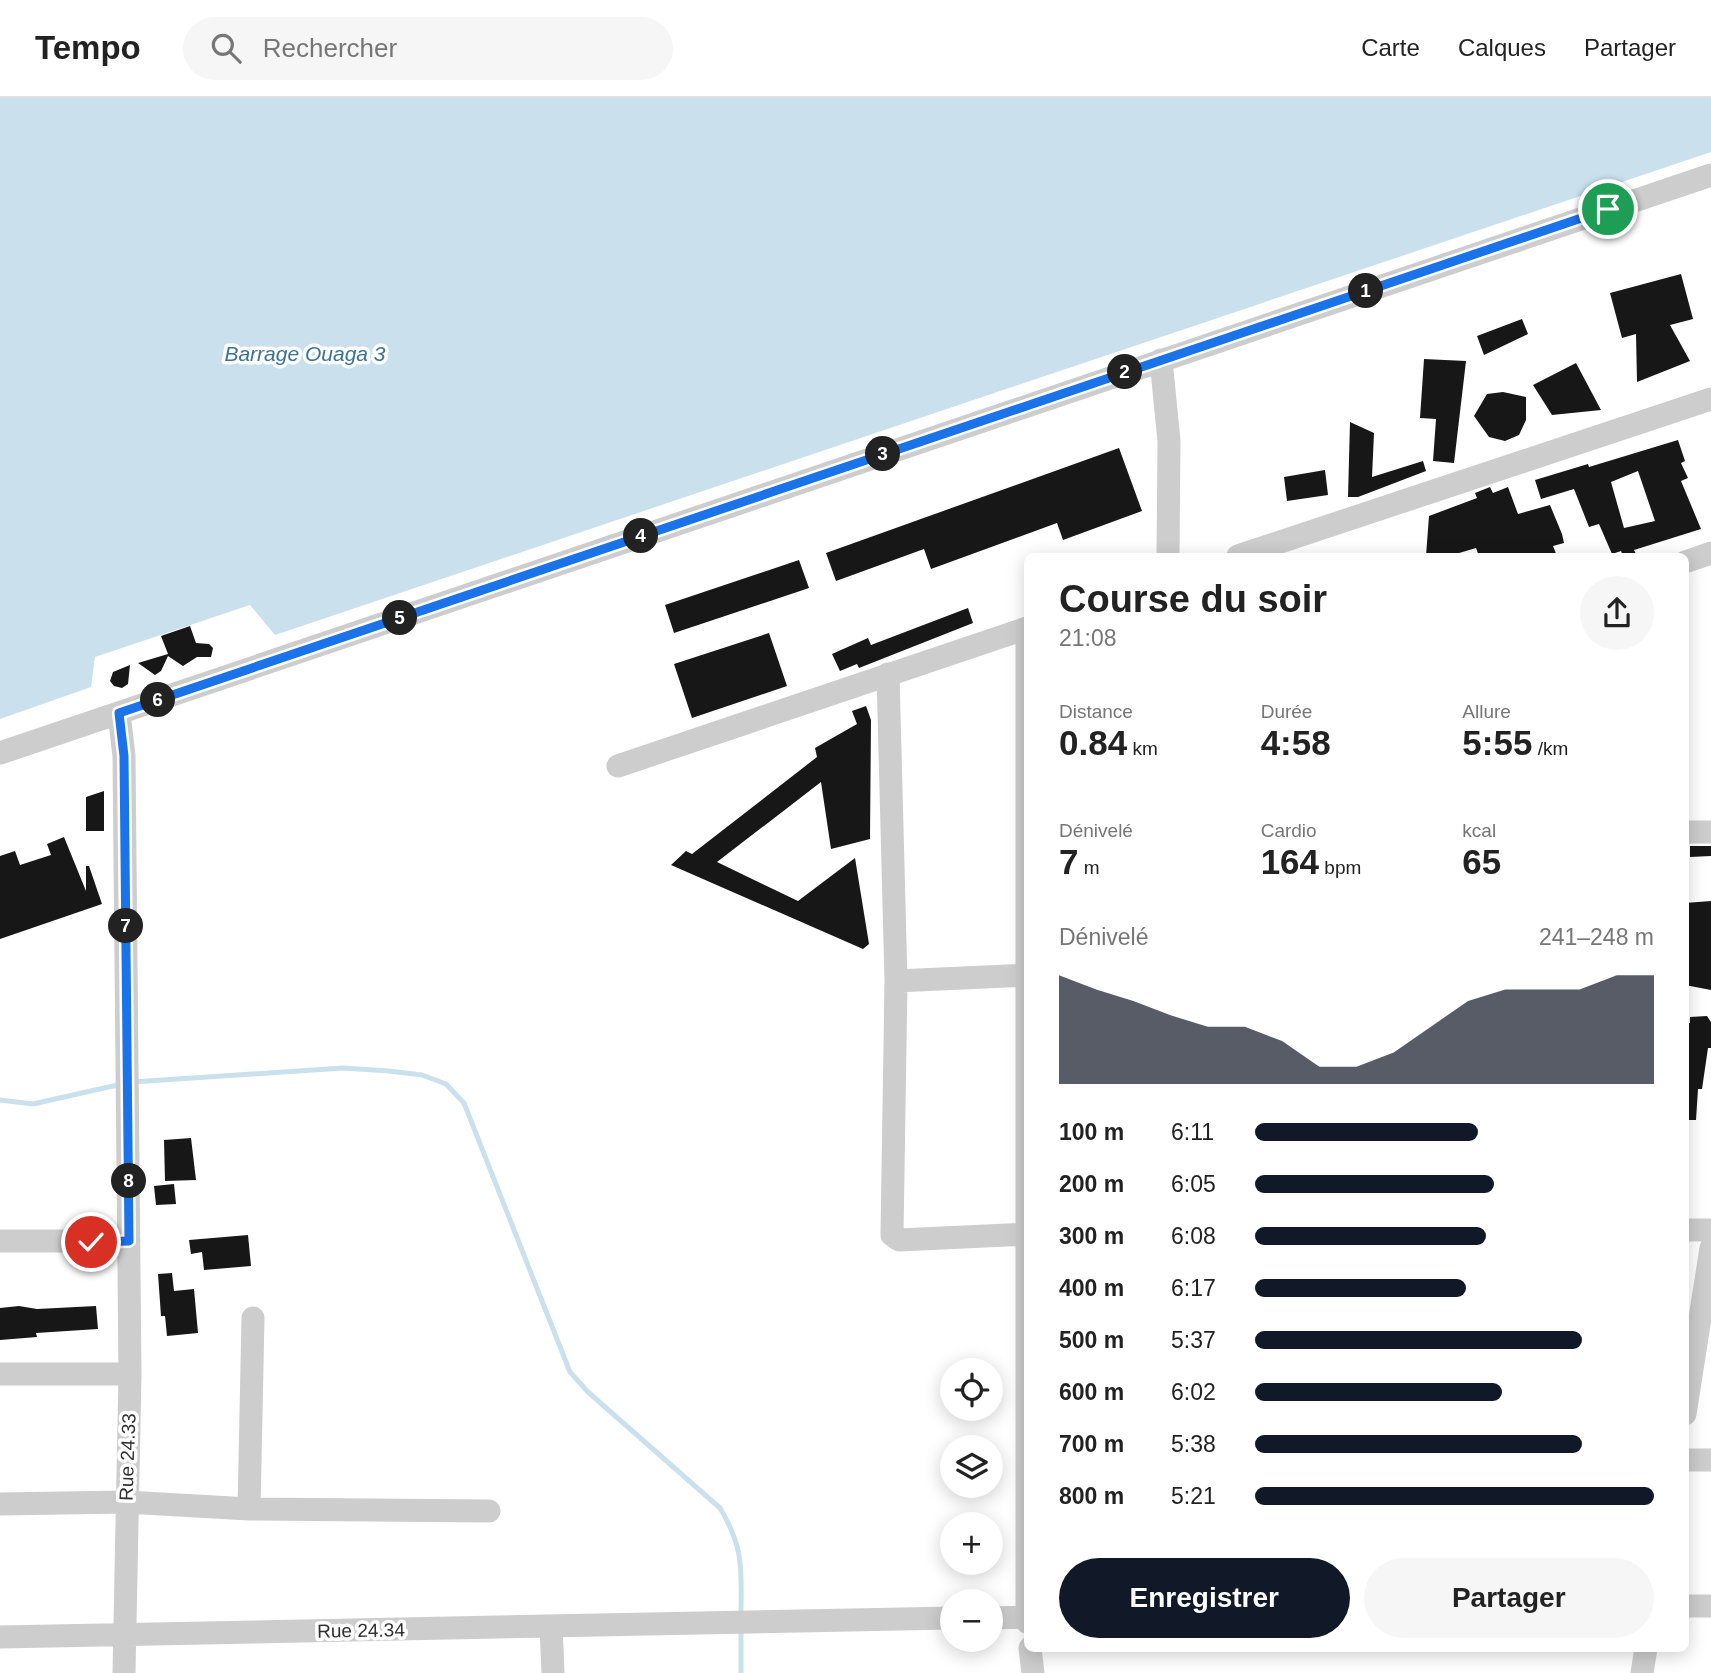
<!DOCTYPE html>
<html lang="fr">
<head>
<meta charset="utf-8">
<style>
  :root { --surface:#fff; --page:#f6f6f6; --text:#222; --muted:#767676; --line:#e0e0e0; --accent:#111827 }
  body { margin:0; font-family:Arial,sans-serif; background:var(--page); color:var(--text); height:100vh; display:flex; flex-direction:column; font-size:26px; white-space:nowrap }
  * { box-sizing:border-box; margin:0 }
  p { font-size:23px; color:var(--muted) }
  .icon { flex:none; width:38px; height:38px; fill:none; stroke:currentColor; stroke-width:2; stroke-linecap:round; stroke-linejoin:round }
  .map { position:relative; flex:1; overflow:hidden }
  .drawer { position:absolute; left:1024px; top:455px; width:665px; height:1099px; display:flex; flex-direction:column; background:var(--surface); border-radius:10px; box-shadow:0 4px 18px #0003 }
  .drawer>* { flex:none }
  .controls { position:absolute; left:940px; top:1260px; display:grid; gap:14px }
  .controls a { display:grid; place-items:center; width:63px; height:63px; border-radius:50%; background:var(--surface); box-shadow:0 4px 18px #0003; font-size:35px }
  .pin { position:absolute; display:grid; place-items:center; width:60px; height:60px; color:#fff; margin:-30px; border:4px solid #fff; border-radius:50%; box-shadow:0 2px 7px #0007 }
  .km { position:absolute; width:35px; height:35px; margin:-18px; border-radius:50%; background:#222; color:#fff; font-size:19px; line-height:35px; text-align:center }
  .round { display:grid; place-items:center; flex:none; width:74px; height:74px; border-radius:37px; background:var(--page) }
  .overview { display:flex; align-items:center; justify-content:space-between; height:119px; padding:0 35px }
  h1 { font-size:38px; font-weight:800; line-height:52px }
  .stats { display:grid; grid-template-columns:repeat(3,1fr); gap:10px; height:119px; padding:7px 35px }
  .stats div { display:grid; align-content:center }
  .stats b { font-size:35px; font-weight:800 }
  .stats small { font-size:19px; font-weight:400 }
  .stats p { font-size:19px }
  .chart { height:196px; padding:14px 35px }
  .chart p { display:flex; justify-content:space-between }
  .chart svg { width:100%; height:126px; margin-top:7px; fill:var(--accent); opacity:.7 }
  .action { display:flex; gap:14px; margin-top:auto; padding:14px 35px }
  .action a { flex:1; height:80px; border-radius:42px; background:var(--accent); color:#fff; font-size:28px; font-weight:800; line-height:80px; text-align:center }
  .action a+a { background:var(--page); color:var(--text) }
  ul { padding:0 35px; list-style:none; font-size:23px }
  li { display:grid; grid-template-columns:112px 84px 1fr; align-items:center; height:52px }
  li i { height:18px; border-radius:9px; background:var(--accent) }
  header { display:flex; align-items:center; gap:42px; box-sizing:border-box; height:98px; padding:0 35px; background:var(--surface); border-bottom:2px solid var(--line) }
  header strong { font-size:33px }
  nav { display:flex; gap:38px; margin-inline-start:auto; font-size:24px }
  .search { width:490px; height:63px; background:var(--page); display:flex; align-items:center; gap:18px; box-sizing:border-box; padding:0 24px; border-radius:38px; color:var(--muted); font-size:26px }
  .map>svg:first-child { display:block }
  .water { fill:#cae0ed }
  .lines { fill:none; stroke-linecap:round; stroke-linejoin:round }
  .stream { stroke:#cae0ed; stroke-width:5 }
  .building { fill:#171717; fill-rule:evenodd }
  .minor { stroke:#cdcdcd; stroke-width:23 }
  .route-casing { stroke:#fff; stroke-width:14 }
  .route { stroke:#1a73e8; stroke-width:9 }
  .labels { text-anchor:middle; stroke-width:7; stroke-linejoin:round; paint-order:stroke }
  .street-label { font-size:19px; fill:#303030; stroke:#fff }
  .water-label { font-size:21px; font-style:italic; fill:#3c7394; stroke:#fff }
</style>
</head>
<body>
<header>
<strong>Tempo</strong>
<div class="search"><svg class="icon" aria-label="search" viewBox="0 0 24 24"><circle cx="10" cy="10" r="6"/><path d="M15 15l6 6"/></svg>Rechercher</div>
<nav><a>Carte</a><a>Calques</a><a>Partager</a></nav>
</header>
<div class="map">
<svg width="1711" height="1575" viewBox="0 0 1711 1575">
  <rect width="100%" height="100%" fill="#fff"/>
  <path class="water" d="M 0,0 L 1711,0 L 1711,54 L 275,537 L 250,507 L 95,559 L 91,589 L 0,621 Z"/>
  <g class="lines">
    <path class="stream" d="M 132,984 L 343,970 L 389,973 L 422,977 L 446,986 L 464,1005 L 570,1274 L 588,1294 L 720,1410 C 745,1452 741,1472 741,1519
      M 0,1002 L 33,1006 L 122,986
      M 741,1575 L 741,1529"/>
  </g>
  <path class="building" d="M 1681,176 L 1693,221 L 1670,227 L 1690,263 L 1637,284 L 1636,236 L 1622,240 L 1610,195 Z
    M 1522,221 L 1528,236 L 1484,257 L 1477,238 Z
    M 1424,261 L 1466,263 L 1454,365 L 1433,363 L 1436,321 L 1420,320 Z
    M 1576,265 L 1601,312 L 1552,317 L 1533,287 Z
    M 1503,294 L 1526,299 L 1526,322 L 1519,337 L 1505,343 L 1489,339 L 1474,318 L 1487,296 Z
    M 1350,324 L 1374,335 L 1372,379 L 1423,363 L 1426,373 L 1358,399 L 1348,399 Z
    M 1678,342 L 1685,363 L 1681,365 L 1688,380 L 1681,383 L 1701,431 L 1634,452 L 1637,458 L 1623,458 L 1621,453 L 1612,456 L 1599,426 L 1589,429 L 1574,391 L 1541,401 L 1535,382 L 1588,366 L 1589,369 ZM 1638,373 L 1655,423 L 1624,430 L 1611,384 Z
    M 1119,350 L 1142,413 L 1063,442 L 1057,425 L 931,471 L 924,451 L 836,483 L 826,455 Z
    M 1325,372 L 1328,397 L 1287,403 L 1284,379 Z
    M 1490,389 L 1493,395 L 1508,389 L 1518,416 L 1550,407 L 1562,436 L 1564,445 L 1553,448 L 1557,458 L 1479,458 L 1476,450 L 1449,458 L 1426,458 L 1429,418 L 1477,400 L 1475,395 Z
    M 799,462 L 809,490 L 674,535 L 665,507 Z
    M 968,510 L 973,525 L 859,570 L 857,566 L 840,573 L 832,556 L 868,540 L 871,547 Z
    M 190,528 L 196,545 L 209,546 L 213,550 L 211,559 L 197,559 L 183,568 L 168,558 L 161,573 L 155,577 L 138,565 L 168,556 L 161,538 Z
    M 769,535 L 787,588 L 692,620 L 674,566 Z
    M 130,567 L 128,586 L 122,590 L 114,588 L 110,583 L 113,574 Z
    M 866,608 L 871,622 L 870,741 L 831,751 L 821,684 L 717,764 L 798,803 L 855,760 L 869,846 L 863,851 L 671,767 L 686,753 L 692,756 L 817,659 L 815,650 L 857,626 L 852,613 Z
    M 104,693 L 104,733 L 86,733 L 86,699 Z
    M 64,739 L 86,793 L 86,768 L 89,768 L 102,806 L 0,841 L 0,758 L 15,753 L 20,767 L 51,757 L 47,746 Z
    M 1690,748 L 1711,748 L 1711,758 L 1690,759 Z
    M 1711,803 L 1711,892 L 1685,887 L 1685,805 Z
    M 1707,918 L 1711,924 L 1711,950 L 1708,950 L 1702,991 L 1698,991 L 1696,1022 L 1685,1022 L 1685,925 L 1690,925 L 1690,919 Z
    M 191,1040 L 196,1082 L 165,1083 L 164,1042 Z
    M 174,1086 L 176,1106 L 156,1107 L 154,1088 Z
    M 248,1137 L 251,1168 L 204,1172 L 202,1154 L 191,1156 L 189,1142 Z
    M 172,1175 L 174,1193 L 194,1191 L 198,1235 L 167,1238 L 165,1218 L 161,1218 L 158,1176 Z
    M 19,1208 L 37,1211 L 96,1208 L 98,1231 L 36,1235 L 37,1239 L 0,1242 L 0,1210 Z"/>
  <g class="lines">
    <path class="minor" d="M 1161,262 L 1169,343 L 1168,458
      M 1238,458 L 1711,301
      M 1685,464 L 1711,455
      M 888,576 L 896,883 L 892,1137 L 899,1142 L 1027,1136
      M 119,615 L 124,658 L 130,1276 L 124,1575
      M 0,655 L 1711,77
      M 618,668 L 1027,530 L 1027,1524
      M 1685,734 L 1711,734
      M 896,883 L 1027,877
      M 1685,1132 L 1711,1132
      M 0,1143 L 129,1143
      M 0,1276 L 130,1276
      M 1685,1316 L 1711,1150
      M 1685,1362 L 1711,1362
      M 0,1406 L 126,1404 L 249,1411 L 489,1413
      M 249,1411 L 253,1220
      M 1685,1508 L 1711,1508
      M 990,1520 L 1027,1519
      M 551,1528 L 553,1575
      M 0,1539 L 952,1520
      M 1030,1550 L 1033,1575
      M 1642,1575 L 1646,1550"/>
  </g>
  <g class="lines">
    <g class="route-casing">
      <path id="route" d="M 91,1144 L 129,1143 L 124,658 L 119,615 L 1608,111"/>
    </g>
    <use href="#route" class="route"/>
  </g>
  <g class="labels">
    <g class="street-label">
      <text transform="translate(127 1359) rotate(-88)" y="7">Rue 24.33</text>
      <text transform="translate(361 1532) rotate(-1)" y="7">Rue 24.34</text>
    </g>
    <g class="water-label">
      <text x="305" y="263">Barrage Ouaga 3</text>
    </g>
  </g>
</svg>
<div class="controls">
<a><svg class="icon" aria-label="locate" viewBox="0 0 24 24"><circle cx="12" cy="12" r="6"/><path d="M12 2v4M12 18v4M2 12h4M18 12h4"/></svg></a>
<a><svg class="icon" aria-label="layers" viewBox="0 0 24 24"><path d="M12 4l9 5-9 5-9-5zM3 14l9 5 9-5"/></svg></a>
<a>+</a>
<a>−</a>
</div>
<div class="pin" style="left:1608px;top:111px;background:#1e9e55"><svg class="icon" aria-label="arrive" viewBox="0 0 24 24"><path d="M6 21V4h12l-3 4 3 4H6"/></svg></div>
<div class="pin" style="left:91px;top:1144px;background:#d93025"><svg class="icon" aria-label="check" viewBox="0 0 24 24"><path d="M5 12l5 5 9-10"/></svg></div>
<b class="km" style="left:1366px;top:193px">1</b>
<b class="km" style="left:1125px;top:274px">2</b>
<b class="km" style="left:883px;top:356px">3</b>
<b class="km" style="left:641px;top:438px">4</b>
<b class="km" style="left:400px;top:520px">5</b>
<b class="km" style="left:158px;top:602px">6</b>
<b class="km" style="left:126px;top:828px">7</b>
<b class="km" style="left:129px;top:1083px">8</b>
<section class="drawer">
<div class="overview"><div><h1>Course du soir</h1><p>21:08</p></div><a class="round"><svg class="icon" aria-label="share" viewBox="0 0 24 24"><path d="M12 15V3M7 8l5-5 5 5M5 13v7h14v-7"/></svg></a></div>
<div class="stats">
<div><p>Distance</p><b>0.84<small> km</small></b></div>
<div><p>Durée</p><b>4:58</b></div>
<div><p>Allure</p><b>5:55<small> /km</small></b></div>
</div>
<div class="stats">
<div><p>Dénivelé</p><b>7<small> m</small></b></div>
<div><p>Cardio</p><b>164<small> bpm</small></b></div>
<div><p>kcal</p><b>65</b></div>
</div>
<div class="chart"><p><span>Dénivelé</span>241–248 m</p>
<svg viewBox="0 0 160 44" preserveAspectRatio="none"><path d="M0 44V6L10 11L20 15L30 20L40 24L50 24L60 29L70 38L80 38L90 33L100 24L110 15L120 11L130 11L140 11L150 6L160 6V44z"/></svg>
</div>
<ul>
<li><b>100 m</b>6:11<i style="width:56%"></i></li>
<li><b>200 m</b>6:05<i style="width:60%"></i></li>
<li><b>300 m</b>6:08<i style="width:58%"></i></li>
<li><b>400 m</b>6:17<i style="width:53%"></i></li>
<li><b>500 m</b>5:37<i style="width:82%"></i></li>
<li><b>600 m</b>6:02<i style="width:62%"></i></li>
<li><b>700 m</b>5:38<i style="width:82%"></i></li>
<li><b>800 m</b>5:21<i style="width:100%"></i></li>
</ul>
<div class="action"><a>Enregistrer</a><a>Partager</a></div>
</section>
</div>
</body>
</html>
